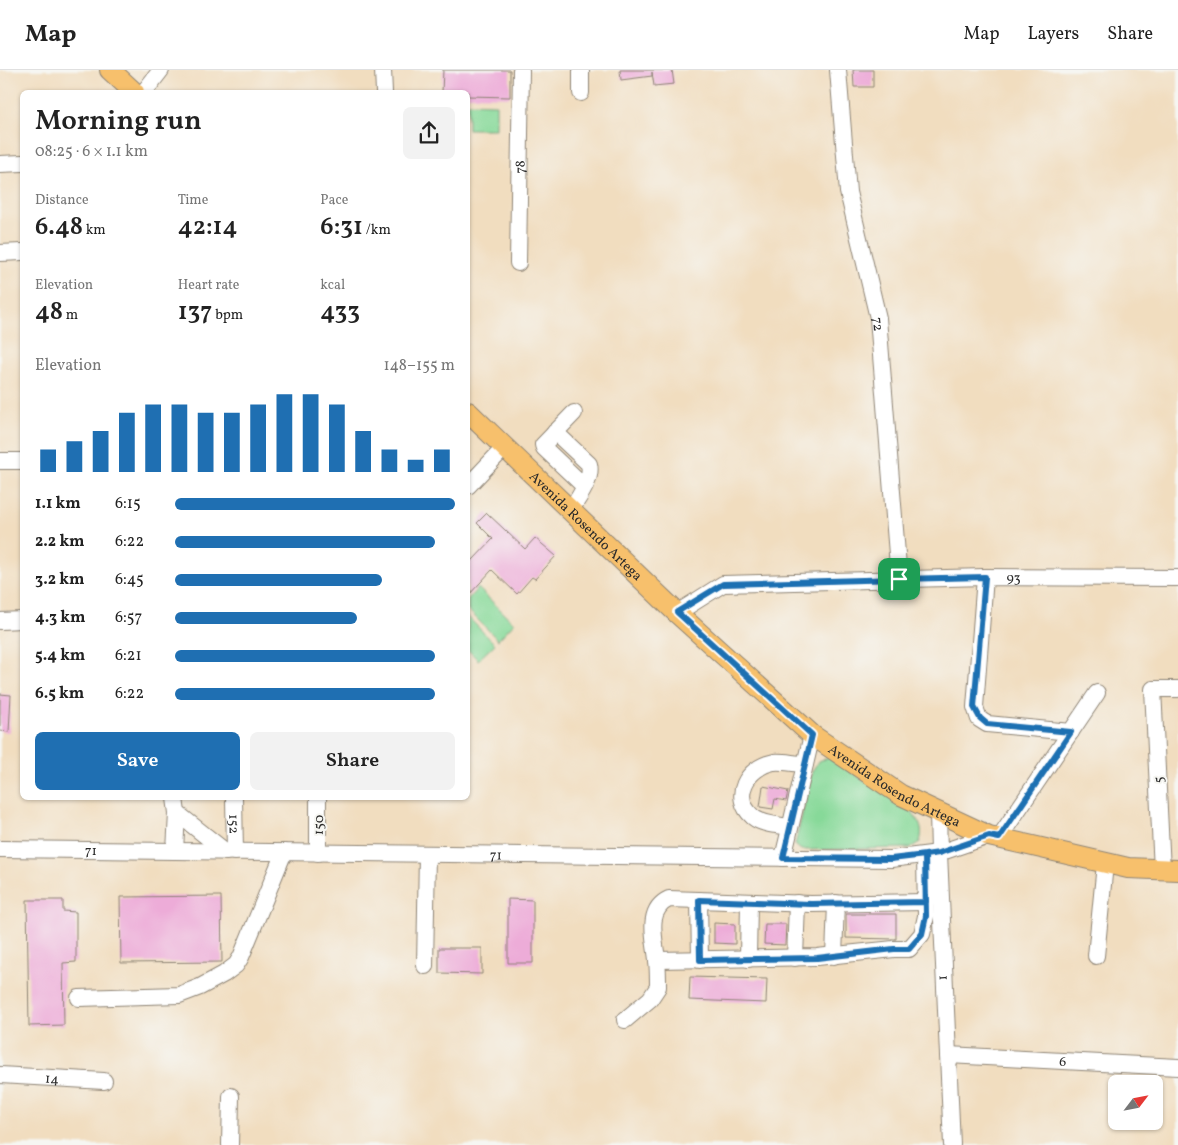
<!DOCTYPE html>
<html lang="en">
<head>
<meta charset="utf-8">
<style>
  :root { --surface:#fff; --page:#f2f2f2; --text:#222; --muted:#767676; --line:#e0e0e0; --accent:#1f6fb2 }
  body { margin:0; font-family:Vollkorn,serif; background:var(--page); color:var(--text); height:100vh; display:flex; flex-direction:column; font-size:19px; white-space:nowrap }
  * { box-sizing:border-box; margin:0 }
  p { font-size:16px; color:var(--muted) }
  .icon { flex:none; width:28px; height:28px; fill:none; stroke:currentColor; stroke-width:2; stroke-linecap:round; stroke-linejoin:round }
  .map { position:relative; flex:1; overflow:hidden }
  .details { position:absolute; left:20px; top:20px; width:450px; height:710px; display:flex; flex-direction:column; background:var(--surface); border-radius:8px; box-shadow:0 1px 4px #0004 }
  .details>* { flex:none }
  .needle { width:32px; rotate:58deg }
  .buttons { position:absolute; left:1108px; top:1005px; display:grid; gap:10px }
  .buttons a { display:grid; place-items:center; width:55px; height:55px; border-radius:8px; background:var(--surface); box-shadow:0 1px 4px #0004; font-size:25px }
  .pin { position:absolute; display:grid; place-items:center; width:42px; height:42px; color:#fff; margin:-21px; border-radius:10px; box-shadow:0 2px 8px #0006 }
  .round { display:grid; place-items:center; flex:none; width:52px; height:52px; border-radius:8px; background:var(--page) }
  .head { display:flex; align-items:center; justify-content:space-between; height:85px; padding:0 15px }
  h1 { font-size:28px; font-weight:600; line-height:38px }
  .metrics { display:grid; grid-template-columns:repeat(3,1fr); gap:8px; height:85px; padding:5px 15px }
  .metrics div { display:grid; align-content:center }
  .metrics b { font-size:25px; font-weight:600 }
  .metrics small { font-size:14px; font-weight:400 }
  .metrics p { font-size:14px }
  .chart { height:140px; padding:10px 15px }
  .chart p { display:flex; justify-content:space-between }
  .chart svg { width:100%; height:90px; margin-top:5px; stroke:var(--accent); stroke-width:6 }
  .button { display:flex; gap:10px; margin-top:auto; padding:10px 15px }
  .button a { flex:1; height:58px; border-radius:8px; background:var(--accent); color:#fff; font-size:20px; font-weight:600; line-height:58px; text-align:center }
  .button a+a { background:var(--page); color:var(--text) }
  ul { padding:0 15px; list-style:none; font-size:16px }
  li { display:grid; grid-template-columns:80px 60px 1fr; align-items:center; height:38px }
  li i { height:12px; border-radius:6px; background:var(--accent) }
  header { display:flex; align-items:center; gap:30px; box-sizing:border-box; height:70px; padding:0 25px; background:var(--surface); border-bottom:1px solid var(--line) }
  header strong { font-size:24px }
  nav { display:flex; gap:28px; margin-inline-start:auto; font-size:18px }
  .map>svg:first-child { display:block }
  .green { fill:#87d999; stroke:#598262 }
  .building { fill:#edacd8 }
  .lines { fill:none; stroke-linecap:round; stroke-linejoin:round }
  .minor-casing { stroke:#8e8475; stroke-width:18 }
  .major-casing { stroke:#8e8475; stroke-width:22 }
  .minor { stroke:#fff; stroke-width:16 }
  .major { stroke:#f7c06c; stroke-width:20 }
  .route-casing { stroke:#fff; stroke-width:10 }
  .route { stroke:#1f6fb2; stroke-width:6 }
  .labels { text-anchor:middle; stroke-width:4; stroke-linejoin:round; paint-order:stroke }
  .street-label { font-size:14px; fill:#2b2b2b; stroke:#f6f6f2 }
</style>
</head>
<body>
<header>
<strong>Map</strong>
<nav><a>Map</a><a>Layers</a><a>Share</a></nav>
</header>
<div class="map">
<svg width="1178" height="1075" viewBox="0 0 1178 1075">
  <rect width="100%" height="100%" fill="#f6f6f2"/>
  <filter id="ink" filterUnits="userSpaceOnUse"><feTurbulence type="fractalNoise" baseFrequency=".02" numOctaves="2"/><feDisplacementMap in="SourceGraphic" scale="10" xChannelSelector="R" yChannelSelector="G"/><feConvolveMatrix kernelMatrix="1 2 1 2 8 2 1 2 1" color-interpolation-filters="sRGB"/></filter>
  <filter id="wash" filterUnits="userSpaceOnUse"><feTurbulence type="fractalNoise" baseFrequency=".0096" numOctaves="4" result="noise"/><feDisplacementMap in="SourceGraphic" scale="20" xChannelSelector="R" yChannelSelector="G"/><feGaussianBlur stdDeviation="1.12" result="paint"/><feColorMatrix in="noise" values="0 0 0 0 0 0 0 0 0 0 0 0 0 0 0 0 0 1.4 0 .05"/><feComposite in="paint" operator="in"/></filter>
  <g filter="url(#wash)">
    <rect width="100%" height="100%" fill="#f1ddbf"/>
    <path class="green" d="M 468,33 L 496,34 L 496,59 L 468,59 Z
      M 478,518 L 514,553 L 498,570 L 468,540 L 468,529 Z
      M 468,547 L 495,574 L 478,590 L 468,580 Z
      M 829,688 L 911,740 C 919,752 924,758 920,772 L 910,778 L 801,780 L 795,775 L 812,702 L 818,691 Z"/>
    <g id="blocks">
      <path class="building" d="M 443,0 L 510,0 L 510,27 L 468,26 L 468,22 L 442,22 Z
        M 620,0 L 672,0 L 674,14 L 654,16 L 652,2 L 652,6 L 621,10 Z
        M 853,0 L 873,0 L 873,17 L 854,17 Z
        M 487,443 L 525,479 L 535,468 L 556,486 L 535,509 L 532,507 L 517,524 L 492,500 L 468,526 L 468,486 L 472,491 L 493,469 L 477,453 Z
        M 0,624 L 11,625 L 9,662 L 0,661 Z
        M 763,716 L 788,721 L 786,731 L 775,729 L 773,739 L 760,737 Z
        M 221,826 L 222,892 L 121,893 L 120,827 Z
        M 508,829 L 533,830 L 533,893 L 508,893 Z
        M 27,830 L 63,830 L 63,841 L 76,842 L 76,892 L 63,893 L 64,955 L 29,956 Z
        M 846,844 L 896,844 L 896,869 L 846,868 Z
        M 714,853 L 735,854 L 735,874 L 714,873 Z
        M 765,854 L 786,854 L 785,875 L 764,874 Z
        M 439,878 L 482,878 L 482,904 L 439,903 Z
        M 690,907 L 767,909 L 766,933 L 689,930 Z"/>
    </g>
  </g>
  <g filter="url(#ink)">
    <use href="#blocks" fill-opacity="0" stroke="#8e8475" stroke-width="1"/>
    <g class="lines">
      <g class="minor-casing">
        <g id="minor">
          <path d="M 383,0 L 384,22"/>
          <path id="s1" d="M 838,0 L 848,122 L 878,248 L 899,509"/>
          <path d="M 144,22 L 161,0"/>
          <path d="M 581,23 L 581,0"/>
          <path d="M 0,94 L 22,93"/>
          <path d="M 0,183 L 22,182"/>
          <path id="s2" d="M 518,193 L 521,0"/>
          <path d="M 574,343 L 543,375 L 544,378 L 584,416"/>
          <path d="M 555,362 L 589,394 C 593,409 578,428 571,440"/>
          <path d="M 0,391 L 22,391"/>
          <path d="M 468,416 L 505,377"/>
          <path d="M 985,507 L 975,637 L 979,649 L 987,654 L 1071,662"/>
          <path id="s3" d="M 677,543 L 723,514 L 985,507 L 1178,508"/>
          <path d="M 0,551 L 22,550"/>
          <path id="s4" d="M 234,728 L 235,782"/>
          <path id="s5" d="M 938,742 L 939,783 L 952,1075"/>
          <path d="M 177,743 L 226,782"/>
          <path d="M 790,757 C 778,755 763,755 753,747 C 730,727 747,697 774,692 C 783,691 795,694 805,694"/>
          <path d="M 999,768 L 1097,623"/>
          <path id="s6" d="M 0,779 L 891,789 L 939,783 L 989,766"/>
          <path d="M 175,781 L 177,743 L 175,728"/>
          <path d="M 318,783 L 318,728"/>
          <path d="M 783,788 L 812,665"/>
          <path d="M 1162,800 L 1153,619 L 1178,619"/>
          <path d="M 699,830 L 700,890"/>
          <path d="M 834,886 L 836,833"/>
          <path d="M 1096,886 L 1105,794"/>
          <path d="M 795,888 L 797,833"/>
          <path d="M 748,889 L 749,832"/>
          <path d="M 657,890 L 817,887 L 894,879 L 909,879 L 922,864 L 926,846 L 925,785"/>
          <path d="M 425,896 L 427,784"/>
          <path d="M 79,928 L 179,925 L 200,917 L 224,904 L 236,895 L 241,887 L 284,782"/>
          <path d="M 625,950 L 650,929 L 658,917 C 658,908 658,899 657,890 C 655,869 645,840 669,829 L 811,834 L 926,832"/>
          <path id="s7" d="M 948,985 L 1178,997"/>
          <path id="s8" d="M 0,1005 L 104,1011"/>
          <path d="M 230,1075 L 231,1026"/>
        </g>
      </g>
      <g class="major-casing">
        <g id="major">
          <path d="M 110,0 L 134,22"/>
          <path id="s9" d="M 468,342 L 677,543 L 812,665 L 901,725 L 989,766 L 1128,798 L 1178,800"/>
        </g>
      </g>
      <use href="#minor" class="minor"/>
      <use href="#major" class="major"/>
    </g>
  </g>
  <g class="lines" filter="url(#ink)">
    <g class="route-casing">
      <path id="route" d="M 899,509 L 723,514 L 677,542 L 812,665 L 783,788 L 891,789 L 925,785 L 926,846 L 922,864 L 909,879 L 894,879 L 817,888 L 700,890 L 699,830 L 811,834 L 926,832 L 925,785 L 939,783 L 989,766 L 999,768 L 1071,662 L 987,654 L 980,648 L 974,637 L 985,507 L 899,509"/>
    </g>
    <use href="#route" class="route"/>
  </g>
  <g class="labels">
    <g class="street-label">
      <text dy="5" stroke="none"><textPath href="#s2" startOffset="96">78</textPath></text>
      <text dy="5" stroke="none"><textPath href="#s1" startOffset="258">72</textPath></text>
      <text dy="5" stroke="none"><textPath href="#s9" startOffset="164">Avenida Rosendo Artega</textPath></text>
      <text dy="5" stroke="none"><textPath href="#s3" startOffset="345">93</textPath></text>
      <text transform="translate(1158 710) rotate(-93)" y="5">5</text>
      <text dy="5" stroke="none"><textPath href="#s9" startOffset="569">Avenida Rosendo Artega</textPath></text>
      <text dy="5" stroke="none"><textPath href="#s4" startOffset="26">152</textPath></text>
      <text transform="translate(318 755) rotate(-89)" y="5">150</text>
      <text dy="5" stroke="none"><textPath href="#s6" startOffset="91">71</textPath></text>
      <text dy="5" stroke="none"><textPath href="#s6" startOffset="496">71</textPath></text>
      <text dy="5" stroke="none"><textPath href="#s5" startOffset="166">1</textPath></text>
      <text dy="5" stroke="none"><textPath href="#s7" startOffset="115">6</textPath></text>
      <text dy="5" stroke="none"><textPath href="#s8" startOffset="52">14</textPath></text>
    </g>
  </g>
</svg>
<div class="buttons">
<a><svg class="needle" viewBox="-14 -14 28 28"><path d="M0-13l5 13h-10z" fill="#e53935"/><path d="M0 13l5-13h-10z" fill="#767676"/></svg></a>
</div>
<div class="pin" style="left:899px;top:509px;background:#1e9e55"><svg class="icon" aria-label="arrive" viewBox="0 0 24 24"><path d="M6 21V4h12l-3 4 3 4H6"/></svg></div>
<section class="details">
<div class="head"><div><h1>Morning run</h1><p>08:25 · 6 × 1.1 km</p></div><a class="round"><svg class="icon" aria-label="share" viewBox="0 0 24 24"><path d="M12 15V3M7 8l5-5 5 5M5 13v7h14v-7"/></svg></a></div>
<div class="metrics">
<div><p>Distance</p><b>6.48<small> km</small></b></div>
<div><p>Time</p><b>42:14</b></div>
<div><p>Pace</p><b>6:31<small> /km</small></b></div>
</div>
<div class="metrics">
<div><p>Elevation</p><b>48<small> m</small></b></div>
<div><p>Heart rate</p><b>137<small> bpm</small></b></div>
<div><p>kcal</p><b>433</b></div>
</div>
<div class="chart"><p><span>Elevation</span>148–155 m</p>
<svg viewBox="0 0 160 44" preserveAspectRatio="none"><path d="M5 44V33M15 44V29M25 44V24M35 44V15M45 44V11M55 44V11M65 44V15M75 44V15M85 44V11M95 44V6M105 44V6M115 44V11M125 44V24M135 44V33M145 44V38M155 44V33"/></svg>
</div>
<ul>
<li><b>1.1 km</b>6:15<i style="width:100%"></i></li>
<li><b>2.2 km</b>6:22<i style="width:93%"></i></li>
<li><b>3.2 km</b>6:45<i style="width:74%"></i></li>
<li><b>4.3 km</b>6:57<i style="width:65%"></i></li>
<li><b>5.4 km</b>6:21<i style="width:93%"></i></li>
<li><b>6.5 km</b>6:22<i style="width:93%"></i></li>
</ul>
<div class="button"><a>Save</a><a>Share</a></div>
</section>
</div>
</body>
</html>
